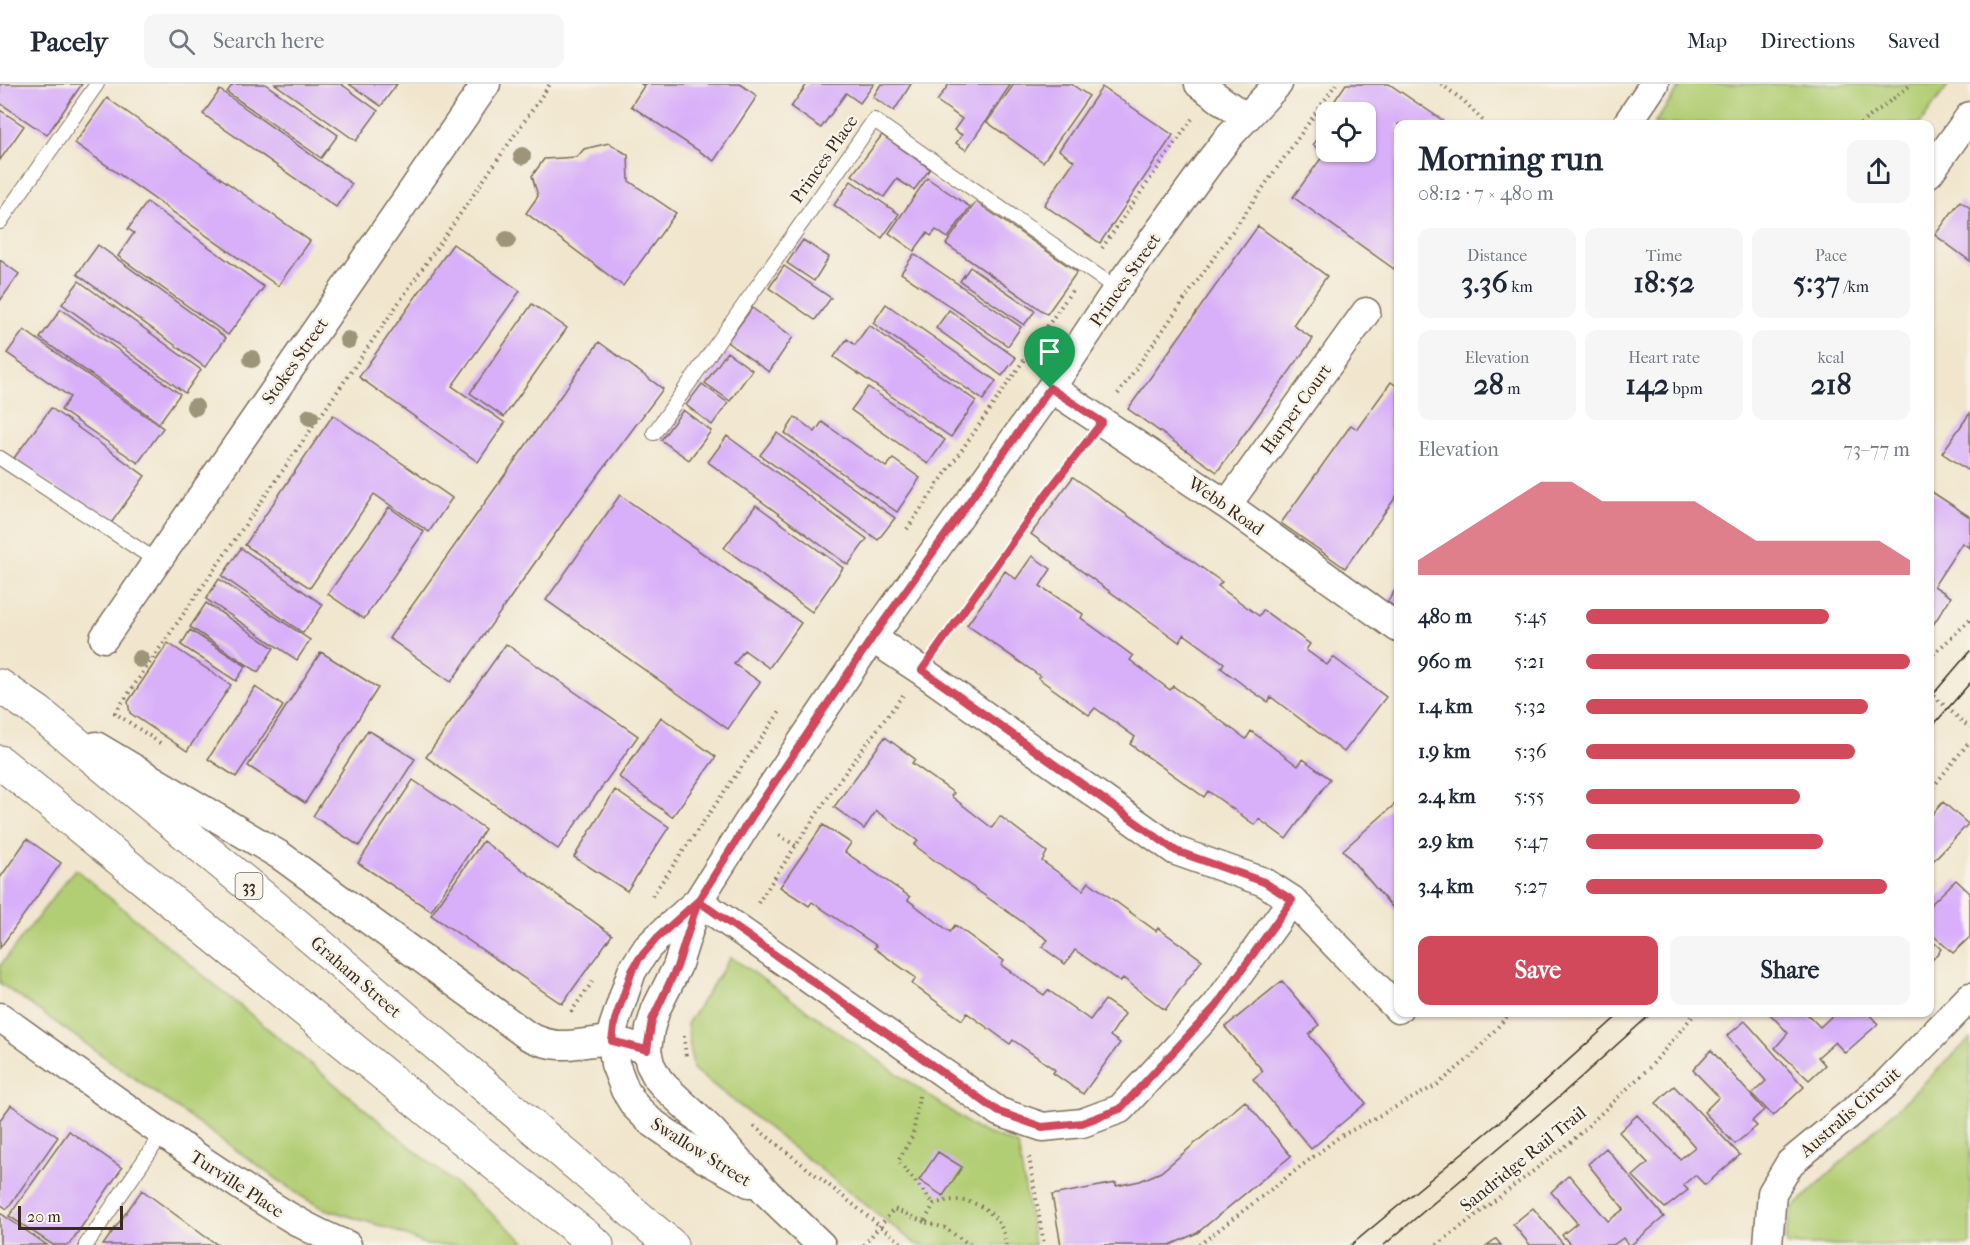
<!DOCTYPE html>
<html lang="en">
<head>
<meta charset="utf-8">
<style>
  :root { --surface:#fff; --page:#f6f6f7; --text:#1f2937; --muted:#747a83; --line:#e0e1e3; --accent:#d1495b }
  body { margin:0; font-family:"IM FELL French Canon",serif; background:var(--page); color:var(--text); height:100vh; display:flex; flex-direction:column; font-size:22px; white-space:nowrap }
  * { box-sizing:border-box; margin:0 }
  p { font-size:20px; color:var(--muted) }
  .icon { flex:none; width:33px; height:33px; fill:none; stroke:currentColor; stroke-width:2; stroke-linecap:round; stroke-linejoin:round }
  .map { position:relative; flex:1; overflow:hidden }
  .drawer { position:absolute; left:1394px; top:36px; width:540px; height:897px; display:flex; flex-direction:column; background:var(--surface); border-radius:12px; box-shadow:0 2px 4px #0004 }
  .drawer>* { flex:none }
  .tools { position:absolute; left:1316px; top:18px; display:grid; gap:12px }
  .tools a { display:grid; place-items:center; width:60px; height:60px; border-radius:12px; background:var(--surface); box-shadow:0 2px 4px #0004; font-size:30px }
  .scale { position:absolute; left:18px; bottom:15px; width:105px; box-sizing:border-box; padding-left:6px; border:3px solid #3b2a1e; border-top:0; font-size:16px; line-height:21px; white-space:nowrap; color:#3b2a1e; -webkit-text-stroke:4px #f7f3e8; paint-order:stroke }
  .pin { position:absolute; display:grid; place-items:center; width:51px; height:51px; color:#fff; margin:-62px -26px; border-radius:50% 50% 50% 0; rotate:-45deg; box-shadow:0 0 6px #0007 }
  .pin .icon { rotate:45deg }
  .round { display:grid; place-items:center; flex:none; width:63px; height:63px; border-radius:12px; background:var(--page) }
  .overview { display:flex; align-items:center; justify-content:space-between; height:102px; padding:0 24px }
  h1 { font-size:33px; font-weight:800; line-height:45px }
  .stats { display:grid; grid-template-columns:repeat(3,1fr); gap:9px; height:102px; padding:6px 24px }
  .stats div { display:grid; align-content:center; border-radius:12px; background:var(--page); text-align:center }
  .stats b { font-size:30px; font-weight:800 }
  .stats small { font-size:16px; font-weight:400 }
  .stats p { font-size:16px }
  .chart { height:168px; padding:12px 24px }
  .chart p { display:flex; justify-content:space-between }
  .chart svg { width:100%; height:108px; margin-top:6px; fill:var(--accent); opacity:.7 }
  .cta { display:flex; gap:12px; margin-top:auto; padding:12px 24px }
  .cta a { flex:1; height:69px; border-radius:12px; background:var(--accent); color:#fff; font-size:24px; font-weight:800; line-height:69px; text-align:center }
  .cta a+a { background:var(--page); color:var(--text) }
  ul { padding:0 24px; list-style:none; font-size:20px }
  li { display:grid; grid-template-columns:96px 72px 1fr; align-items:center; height:45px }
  li i { height:15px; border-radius:8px; background:var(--accent) }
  header { display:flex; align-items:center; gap:36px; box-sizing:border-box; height:84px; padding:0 30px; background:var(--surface); border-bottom:2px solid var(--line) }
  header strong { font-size:28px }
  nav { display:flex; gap:33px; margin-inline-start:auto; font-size:21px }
  .search { width:420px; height:54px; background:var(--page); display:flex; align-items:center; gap:15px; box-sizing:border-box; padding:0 21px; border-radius:12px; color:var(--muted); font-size:22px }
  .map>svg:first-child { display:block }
  .park { fill:#b2ce75; stroke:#767c4a; stroke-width:1.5 }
  .building { fill:#d8aff9 }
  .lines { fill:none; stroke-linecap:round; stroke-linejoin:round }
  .service-casing { stroke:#7b6c5b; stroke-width:16 }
  .minor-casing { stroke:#7b6c5b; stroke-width:31 }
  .primary-casing { stroke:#7b6c5b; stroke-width:35 }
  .path { stroke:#7b6c5b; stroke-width:4; stroke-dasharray:1.5 4.5; stroke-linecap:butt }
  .service { stroke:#fff; stroke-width:14 }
  .minor { stroke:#fff; stroke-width:28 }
  .primary { stroke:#fff; stroke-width:33 }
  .tram { stroke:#3b2a1e; stroke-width:1.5 }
  .tree { fill:#9d9579 }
  .route-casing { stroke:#fff; stroke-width:12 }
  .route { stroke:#d1495b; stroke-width:8 }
  .labels { text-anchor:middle; stroke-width:5; stroke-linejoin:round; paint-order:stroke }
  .shield { fill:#f7f3e8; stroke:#73665b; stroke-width:1.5 }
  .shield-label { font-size:16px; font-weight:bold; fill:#3b2a1e }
  .street-label { font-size:18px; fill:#3b2a1e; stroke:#f7f3e8 }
</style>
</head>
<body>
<header>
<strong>Pacely</strong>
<div class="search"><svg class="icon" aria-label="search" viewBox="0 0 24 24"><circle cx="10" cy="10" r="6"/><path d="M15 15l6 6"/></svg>Search here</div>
<nav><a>Map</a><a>Directions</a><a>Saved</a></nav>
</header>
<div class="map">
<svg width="1970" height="1161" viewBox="0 0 1970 1161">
  <rect width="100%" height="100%" fill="#f7f3e8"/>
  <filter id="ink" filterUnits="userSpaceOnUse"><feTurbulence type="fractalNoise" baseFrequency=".0167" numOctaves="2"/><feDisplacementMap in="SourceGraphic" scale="12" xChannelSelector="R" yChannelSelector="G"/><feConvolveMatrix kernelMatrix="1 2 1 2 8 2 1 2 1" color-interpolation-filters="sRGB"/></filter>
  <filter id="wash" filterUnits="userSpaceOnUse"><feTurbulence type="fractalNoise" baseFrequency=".008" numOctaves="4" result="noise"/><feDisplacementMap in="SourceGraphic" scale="24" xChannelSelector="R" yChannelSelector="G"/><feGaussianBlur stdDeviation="1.35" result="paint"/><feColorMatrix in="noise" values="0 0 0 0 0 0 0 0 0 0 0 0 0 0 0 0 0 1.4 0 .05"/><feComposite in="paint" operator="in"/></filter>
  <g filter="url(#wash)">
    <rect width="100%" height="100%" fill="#f1e6cd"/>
    <path class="park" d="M 1682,0 L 1949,0 L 1920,40 L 1654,40 Z
      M 75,785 L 529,1161 L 427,1161 L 391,1145 L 322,1124 L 301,1112 L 0,899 L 0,882 Z
      M 731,873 L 978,1046 L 1018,1061 L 1034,1161 L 917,1161 L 693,985 L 687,940 Z
      M 1970,955 L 1970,1161 L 1787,1161 L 1785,1153 L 1793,1124 Z"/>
    <g id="blocks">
      <path class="building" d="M 0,0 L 82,0 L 47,51 L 0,19 Z
        M 233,0 L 265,0 L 338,51 L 321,74 L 227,8 Z
        M 275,0 L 341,0 L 378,27 L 356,57 Z
        M 349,0 L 397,0 L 381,22 Z
        M 641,0 L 740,0 L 757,12 L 714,77 L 631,22 L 644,2 Z
        M 807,0 L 874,0 L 860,19 L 846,9 L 821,44 L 791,23 Z
        M 881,0 L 911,0 L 894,27 L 873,13 Z
        M 949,0 L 1011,0 L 966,66 L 956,59 L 962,51 L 954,46 L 962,35 L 937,17 Z
        M 1014,0 L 1071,0 L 1089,12 L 1043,78 L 987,38 Z
        M 1346,0 L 1389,0 L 1448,40 L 1398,40 L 1398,179 L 1394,185 L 1293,113 L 1325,69 L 1313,61 L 1326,43 L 1326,68 L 1365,68 L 1365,28 L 1336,28 L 1342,21 L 1335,16 Z
        M 1102,3 L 1173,51 L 1100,159 L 1044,121 L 1074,77 L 1059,66 Z
        M 220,6 L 352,100 L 336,123 L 203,30 Z
        M 107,14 L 310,157 L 278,202 L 75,59 Z
        M 0,26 L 24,42 L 0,76 Z
        M 882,51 L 930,85 L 914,106 L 897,95 L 884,113 L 852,91 Z
        M 609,59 L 628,71 L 629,97 L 676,129 L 623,202 L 526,129 L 538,112 L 532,92 L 544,75 L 577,73 L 584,65 Z
        M 927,94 L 970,123 L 948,154 L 936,146 L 931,152 L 927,149 L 914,167 L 889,149 Z
        M 851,97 L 899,130 L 882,154 L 834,121 Z
        M 1960,117 L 1970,124 L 1970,177 L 1935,151 Z
        M 147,118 L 264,203 L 228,251 L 118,172 L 134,149 L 128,145 Z
        M 976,118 L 1077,188 L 1047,230 L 946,160 Z
        M 1258,142 L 1327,192 L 1293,241 L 1313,255 L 1217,388 L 1128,325 Z
        M 803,156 L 829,173 L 814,197 L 787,179 Z
        M 453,160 L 520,207 L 452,302 L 505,339 L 478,378 L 359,293 Z
        M 98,161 L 226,254 L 205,283 L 77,190 Z
        M 914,170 L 1021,243 L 1008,262 L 901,189 Z
        M 0,176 L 19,190 L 0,217 Z
        M 784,182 L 831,214 L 815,236 L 769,204 Z
        M 970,183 L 1035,227 L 1024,241 L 960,197 Z
        M 79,197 L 201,286 L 185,309 L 62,220 Z
        M 532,220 L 567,244 L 504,333 L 470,309 Z
        M 886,220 L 996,297 L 983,316 L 873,239 Z
        M 752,224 L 793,253 L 769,288 L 727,258 Z
        M 61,225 L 180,310 L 159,339 L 40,254 Z
        M 949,226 L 1016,274 L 1002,292 L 936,244 Z
        M 869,241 L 976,317 L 951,353 L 834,273 L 847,255 L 855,261 Z
        M 24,246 L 163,344 L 138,379 L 61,326 L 70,313 L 7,269 Z
        M 599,258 L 663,305 L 572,426 L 451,598 L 389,554 Z
        M 727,268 L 752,286 L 730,317 L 705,299 Z
        M 1391,298 L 1398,303 L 1398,410 L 1345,484 L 1281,439 L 1351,341 L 1357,345 Z
        M 702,300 L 728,319 L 712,341 L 686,321 Z
        M 868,303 L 945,356 L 928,380 L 851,326 Z
        M 51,324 L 145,392 L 109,442 L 14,374 Z
        M 683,326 L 711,347 L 689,376 L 661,356 Z
        M 1970,329 L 1970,388 L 1942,369 Z
        M 333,331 L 452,414 L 429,448 L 374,410 L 310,504 L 245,461 Z
        M 795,333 L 815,348 L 822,338 L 886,383 L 893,375 L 920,394 L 897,428 L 785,349 Z
        M 777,349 L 895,434 L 878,456 L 760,371 Z
        M 727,352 L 867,455 L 848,481 L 708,378 Z
        M 1073,393 L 1222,498 L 1218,502 L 1259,532 L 1263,526 L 1310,560 L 1306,566 L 1327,581 L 1333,573 L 1386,613 L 1344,668 L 1271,613 L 1268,618 L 1246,603 L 1221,584 L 1224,579 L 1184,550 L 1179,558 L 1031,450 Z
        M 1929,406 L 1970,433 L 1970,464 L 1962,459 L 1934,502 L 1951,513 L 1933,541 L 1929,538 Z
        M 620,411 L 801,539 L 769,584 L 744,566 L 734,580 L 760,598 L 728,645 L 546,516 Z
        M 756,421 L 843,484 L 812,528 L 724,464 Z
        M 389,423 L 424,448 L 364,535 L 328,510 Z
        M 241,464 L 323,521 L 303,549 L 222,492 Z
        M 1032,472 L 1051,485 L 1040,502 L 1083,530 L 1081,534 L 1133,572 L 1130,576 L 1170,606 L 1173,602 L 1246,655 L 1251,647 L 1298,682 L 1303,675 L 1330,695 L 1286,755 L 1259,735 L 1255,741 L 1208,707 L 1204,713 L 1130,660 L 1135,653 L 1095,624 L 1089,631 L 1038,594 L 1040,592 L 967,541 L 1005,487 L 1016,495 Z
        M 219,495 L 310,556 L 297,576 L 206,515 Z
        M 1398,502 L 1398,525 L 1387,518 Z
        M 206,519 L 274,564 L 258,588 L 190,543 Z
        M 190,546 L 246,582 L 236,597 L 181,561 Z
        M 168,559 L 231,601 L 187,667 L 130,629 L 128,618 Z
        M 506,560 L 638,652 L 558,765 L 426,673 Z
        M 321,568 L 378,604 L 305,719 L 248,682 Z
        M 255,603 L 283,622 L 236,693 L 208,675 Z
        M 661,633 L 716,673 L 672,733 L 619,693 Z
        M 368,646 L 415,675 L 359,762 L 313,732 Z
        M 885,653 L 915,675 L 912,679 L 954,709 L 951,712 L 992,744 L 1000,732 L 1047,768 L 1042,777 L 1083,806 L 1089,798 L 1156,847 L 1158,844 L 1202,876 L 1165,926 L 1123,894 L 1120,898 L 1075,866 L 1065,880 L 1042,863 L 1048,856 L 934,776 L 914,761 L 918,757 L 876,727 L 864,745 L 834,723 Z
        M 413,696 L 485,745 L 431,827 L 358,779 Z
        M 615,706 L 669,743 L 627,807 L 574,773 Z
        M 1943,718 L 1968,740 L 1929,781 L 1929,734 Z
        M 1395,720 L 1398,724 L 1398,830 L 1343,766 Z
        M 823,741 L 851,759 L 845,768 L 910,813 L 908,816 L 950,848 L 955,841 L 1004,877 L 1001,881 L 1044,911 L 1048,906 L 1090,936 L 1105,916 L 1125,930 L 1110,952 L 1120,959 L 1083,1010 L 1053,989 L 1055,986 L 1013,956 L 1010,960 L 967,929 L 962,936 L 912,900 L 916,894 L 874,864 L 877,862 L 812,818 L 809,822 L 780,803 Z
        M 27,755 L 61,779 L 0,864 L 0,794 Z
        M 483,757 L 612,851 L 562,920 L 431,831 Z
        M 1956,796 L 1970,809 L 1970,853 L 1953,869 L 1929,848 L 1929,822 Z
        M 1929,854 L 1941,865 L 1929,880 Z
        M 1282,897 L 1319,941 L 1309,951 L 1366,1019 L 1311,1065 L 1253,995 L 1263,987 L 1225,943 Z
        M 1768,928 L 1805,928 L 1820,943 L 1833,931 L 1830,928 L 1867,928 L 1878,940 L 1845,969 L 1835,958 L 1818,973 L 1825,981 L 1809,996 L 1775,964 L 1788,949 Z
        M 1745,937 L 1804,1003 L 1773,1032 L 1752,1010 L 1766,997 L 1727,952 Z
        M 1711,966 L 1764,1026 L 1752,1037 L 1757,1042 L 1735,1060 L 1704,1028 L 1719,1013 L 1693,986 Z
        M 1674,1002 L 1740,1071 L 1705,1101 L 1695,1091 L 1683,1101 L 1688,1106 L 1665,1124 L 1633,1092 L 1648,1079 L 1619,1048 L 1637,1031 L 1680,1075 L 1695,1063 L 1656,1019 Z
        M 1245,1017 L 1291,1072 L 1197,1149 L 1170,1161 L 1061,1161 L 1052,1111 L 1116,1099 L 1116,1102 L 1140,1097 L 1161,1088 Z
        M 11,1021 L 58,1053 L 7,1125 L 0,1120 L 0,1036 Z
        M 69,1047 L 122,1084 L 69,1161 L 53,1161 L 9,1132 Z
        M 1606,1064 L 1664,1133 L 1631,1161 L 1628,1161 L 1623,1154 L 1613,1161 L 1571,1161 L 1562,1151 L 1577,1139 L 1551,1108 L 1569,1091 L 1608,1137 L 1624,1125 L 1588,1080 Z
        M 938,1068 L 962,1083 L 943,1112 L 919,1096 Z
        M 142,1106 L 203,1151 L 218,1161 L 103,1161 Z
        M 1533,1124 L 1564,1161 L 1530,1161 L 1513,1140 Z
        M 0,1129 L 47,1161 L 0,1161 Z
        M 1496,1155 L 1501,1161 L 1487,1161 Z"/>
    </g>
  </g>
  <g filter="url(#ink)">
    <use href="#blocks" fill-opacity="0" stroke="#7b6c5b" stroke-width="1.5"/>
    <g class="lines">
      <g class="service-casing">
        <path id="service" d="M 0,138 L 97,0
          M 654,349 L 874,36 L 1117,205
          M 0,374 L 157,477
          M 86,1161 L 162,1050"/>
      </g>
      <g class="minor-casing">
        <path id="minor" d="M 1199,0 L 1246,34
          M 1627,40 L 1654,0
          M 1929,89 L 1970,32
          M 1051,304 L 1227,421 L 1398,544
          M 1227,421 L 1366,228
          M 104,554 L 486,0
          M 872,554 L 922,587 L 1176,767 L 1264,798 L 1292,816 L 1398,925
          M 96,662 L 281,772 L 528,952 C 563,969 576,957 610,957 C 622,957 635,963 647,966
          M 698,817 L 999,1028 L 1043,1043 L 1082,1039 L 1120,1025 L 1216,922 L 1292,816
          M 698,817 L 657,854 L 647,864 L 632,887 L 613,944 L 612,957 L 615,980 L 625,1006 L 635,1022 L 650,1037 L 705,1075 L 749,1099
          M 0,933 C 74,986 148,1041 224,1091 C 264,1117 302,1144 347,1161
          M 821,1161 L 768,1110 L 712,1047 L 665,1003 L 658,995 L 650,980 L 647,966 L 650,945 L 656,925 L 677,883 L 698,817 L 752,732 L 872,554 L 1051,304 L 1117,205 L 1211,76 L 1231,50 L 1278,0
          M 1768,1161 L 1772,1109 L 1790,1079 L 1886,1000 L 1970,913"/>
      </g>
      <g class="primary-casing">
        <path id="primary" d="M 0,602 L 38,628 L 299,843 L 671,1161
          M 0,678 L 457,1050 L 597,1161"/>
      </g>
      <path class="path" d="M 1441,0 L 1464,17 L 1486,40
        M 1860,40 L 1912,0
        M 1102,164 L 1192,35
        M 1118,310 L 1336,0
        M 907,445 L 1073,205
        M 939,562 L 1047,409 L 1082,363
        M 1929,574 L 1970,536
        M 1929,608 L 1970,644
        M 160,659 L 115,629 L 550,0
        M 1929,708 L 1970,657
        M 779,751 L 796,762
        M 652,812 L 781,626
        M 758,819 L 836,701 L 903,611
        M 571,928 L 593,897
        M 684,952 L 686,975
        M 919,1012 L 913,1051 L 898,1077 L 934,1120
        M 754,1042 L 904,1161
        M 1029,1073 L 1044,1161
        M 864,1161 L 894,1125 L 924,1138
        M 970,1161 L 945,1144 L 924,1138 L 934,1120 C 966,1108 1003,1125 1006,1161
        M 1199,1161 L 1339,1053 L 1437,1001 L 1472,972 L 1511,928
        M 1437,1161 L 1571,1058 L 1651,982 L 1696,928"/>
      <use href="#service" class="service"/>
      <use href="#minor" class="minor"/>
      <use href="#primary" class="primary"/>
      <path class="tram" d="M 1929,615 L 1970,567
        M 1929,646 L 1970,599
        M 1351,1161 L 1502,1036 L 1622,928
        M 1384,1161 L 1560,1012 L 1653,928"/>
    </g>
    <g class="tree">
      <circle cx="522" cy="72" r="9"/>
      <circle cx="507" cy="156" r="9"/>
      <circle cx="348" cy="256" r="9"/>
      <circle cx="252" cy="275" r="9"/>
      <circle cx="195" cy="323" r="9"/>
      <circle cx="310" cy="333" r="9"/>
      <circle cx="140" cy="575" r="9"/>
    </g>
  </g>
  <g class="lines" filter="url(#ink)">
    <g class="route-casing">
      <path id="route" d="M 1050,304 L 872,554 L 752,732 L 698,817 L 657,854 L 639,875 L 632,887 L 615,936 L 612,957 L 647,966 L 652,936 L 677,883 L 698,817 L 999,1028 L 1042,1043 L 1082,1039 L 1120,1025 L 1216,922 L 1292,816 L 1264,798 L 1176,767 L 922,586 L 1047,409 L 1102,338 L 1050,304"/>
    </g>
    <use href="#route" class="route"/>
  </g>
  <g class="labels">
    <rect class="shield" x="235.5" y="789" width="27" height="26" rx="4.5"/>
    <g class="shield-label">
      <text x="249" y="808">33</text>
    </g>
    <g class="street-label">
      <text transform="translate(824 75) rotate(-55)" y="6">Princes Place</text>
      <text transform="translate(1125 196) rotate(-55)" y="6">Princes Street</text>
      <text transform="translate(295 277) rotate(-55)" y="6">Stokes Street</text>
      <text transform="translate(1296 325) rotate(-54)" y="6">Harper Court</text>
      <text transform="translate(1226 422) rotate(35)" y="6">Webb Road</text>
      <text transform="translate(356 893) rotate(41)" y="6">Graham Street</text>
      <text transform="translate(1850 1028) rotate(-41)" y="6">Australis Circuit</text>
      <text transform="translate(701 1068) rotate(32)" y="6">Swallow Street</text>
      <text transform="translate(1523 1075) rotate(-39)" y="6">Sandridge Rail Trail</text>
      <text transform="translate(237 1100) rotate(33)" y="6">Turville Place</text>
    </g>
  </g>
</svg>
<div class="tools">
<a><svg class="icon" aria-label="locate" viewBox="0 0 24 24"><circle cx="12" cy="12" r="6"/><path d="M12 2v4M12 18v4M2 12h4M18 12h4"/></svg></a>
</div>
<div class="scale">20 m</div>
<div class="pin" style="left:1050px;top:304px;background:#1e9e55"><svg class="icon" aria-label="arrive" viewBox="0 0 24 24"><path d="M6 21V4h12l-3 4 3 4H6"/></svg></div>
<section class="drawer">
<div class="overview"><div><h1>Morning run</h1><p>08:12 · 7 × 480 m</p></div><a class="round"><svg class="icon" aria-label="share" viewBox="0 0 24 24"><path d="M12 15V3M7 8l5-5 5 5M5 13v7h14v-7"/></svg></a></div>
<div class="stats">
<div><p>Distance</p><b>3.36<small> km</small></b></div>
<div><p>Time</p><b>18:52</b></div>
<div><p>Pace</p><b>5:37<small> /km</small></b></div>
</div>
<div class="stats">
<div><p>Elevation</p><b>28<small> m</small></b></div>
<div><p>Heart rate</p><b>142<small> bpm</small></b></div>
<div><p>kcal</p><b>218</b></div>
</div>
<div class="chart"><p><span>Elevation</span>73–77 m</p>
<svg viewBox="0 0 160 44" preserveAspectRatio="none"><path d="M0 44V38L10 30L20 22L30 14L40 6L50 6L60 14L70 14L80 14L90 14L100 22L110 30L120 30L130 30L140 30L150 30L160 38V44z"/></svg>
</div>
<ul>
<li><b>480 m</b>5:45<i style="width:75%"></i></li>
<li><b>960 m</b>5:21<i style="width:100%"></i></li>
<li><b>1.4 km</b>5:32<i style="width:87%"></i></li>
<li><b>1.9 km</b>5:36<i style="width:83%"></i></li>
<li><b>2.4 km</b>5:55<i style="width:66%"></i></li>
<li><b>2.9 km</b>5:47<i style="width:73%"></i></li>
<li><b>3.4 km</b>5:27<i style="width:93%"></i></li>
</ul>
<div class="cta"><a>Save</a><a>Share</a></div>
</section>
</div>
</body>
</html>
